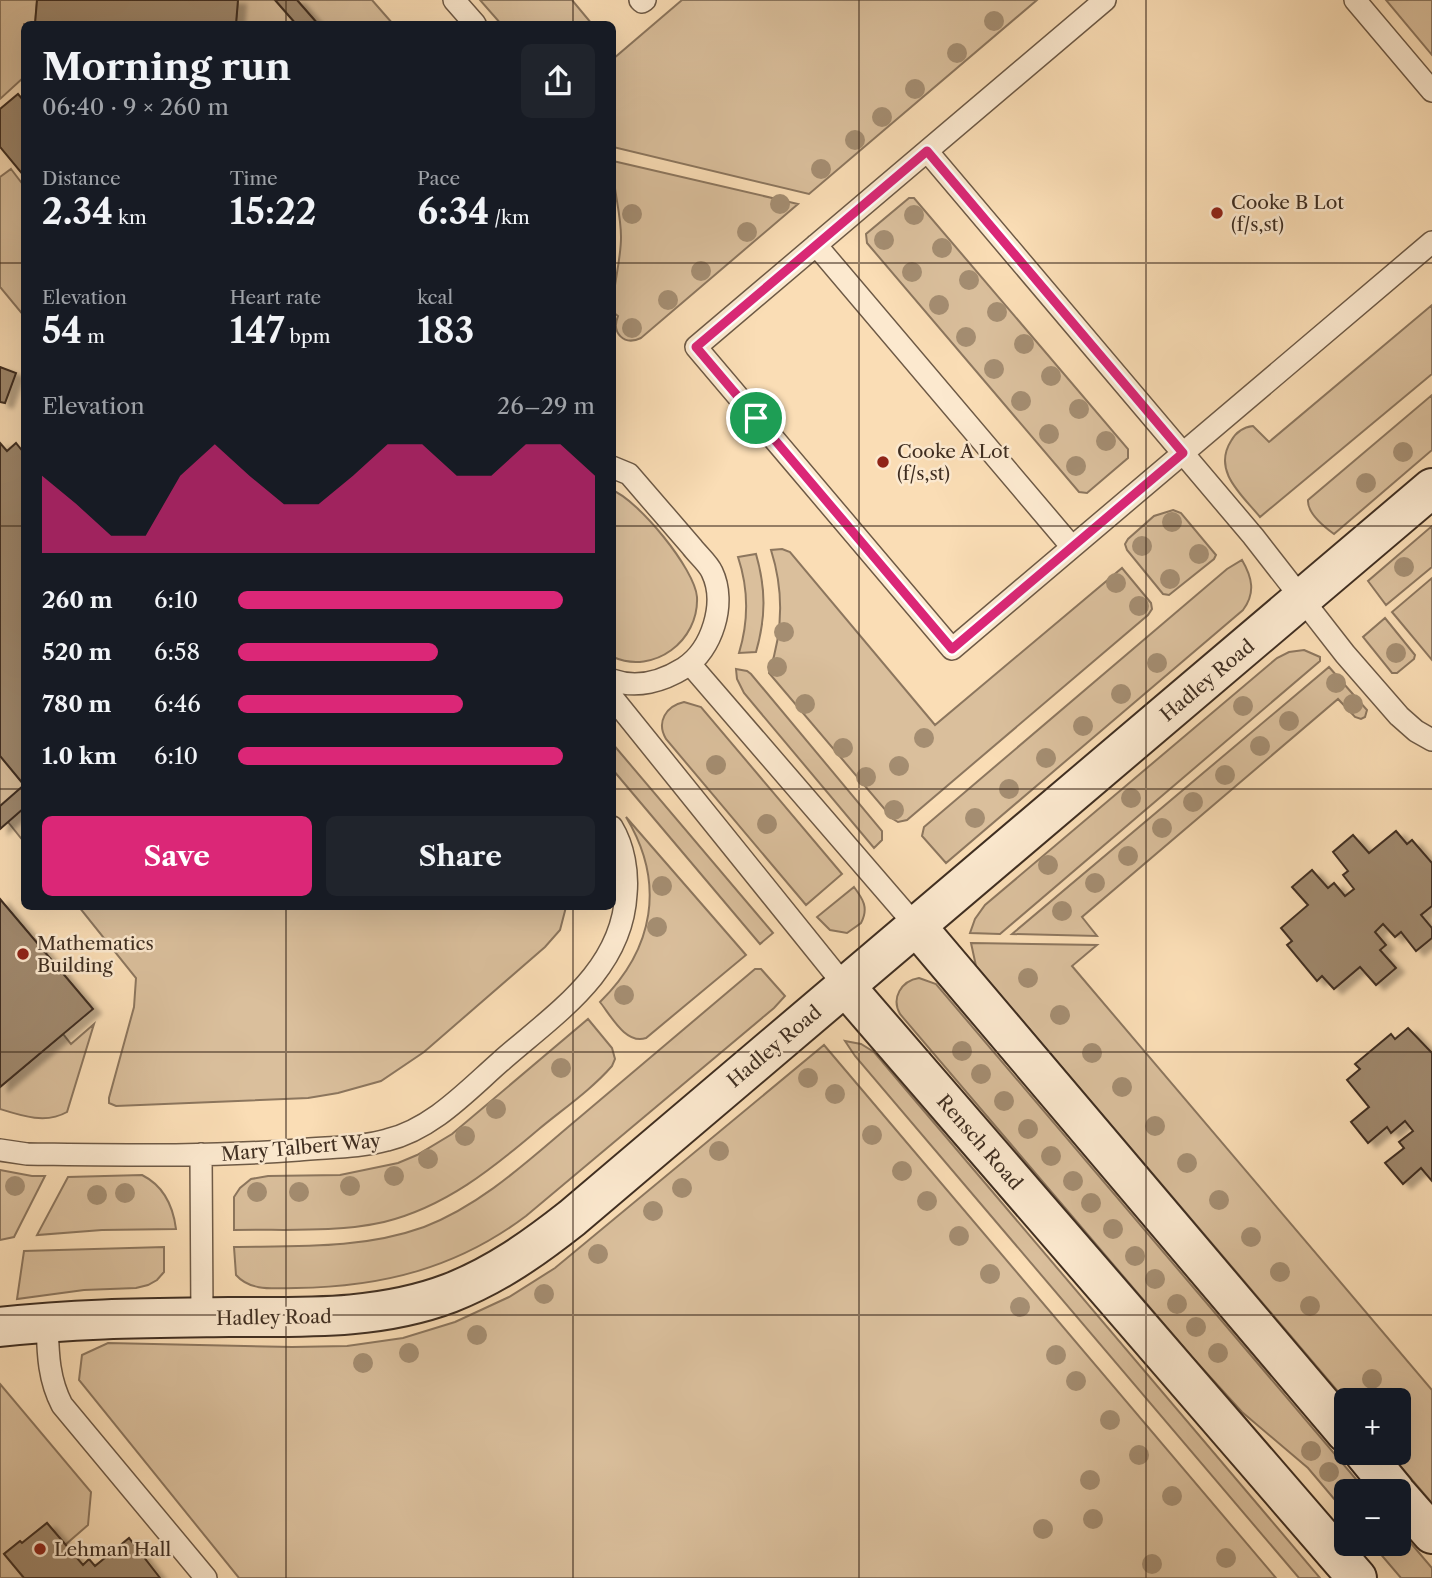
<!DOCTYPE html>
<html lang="en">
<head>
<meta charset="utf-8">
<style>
  :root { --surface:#171b24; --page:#20242c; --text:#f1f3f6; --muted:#9ea1a6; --accent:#db2777 }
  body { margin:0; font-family:"Libre Caslon Text",serif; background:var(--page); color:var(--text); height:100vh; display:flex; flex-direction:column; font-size:26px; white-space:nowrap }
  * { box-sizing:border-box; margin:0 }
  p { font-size:23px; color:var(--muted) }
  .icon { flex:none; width:38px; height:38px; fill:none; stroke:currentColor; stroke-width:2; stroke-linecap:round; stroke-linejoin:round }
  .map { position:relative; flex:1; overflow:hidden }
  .sheet { position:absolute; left:21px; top:21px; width:595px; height:889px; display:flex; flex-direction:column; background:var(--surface); border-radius:10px; box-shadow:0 7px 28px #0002 }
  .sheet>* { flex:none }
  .controls { position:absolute; left:1334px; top:1388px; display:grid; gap:14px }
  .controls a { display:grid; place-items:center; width:77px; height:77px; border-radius:10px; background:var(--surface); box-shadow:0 7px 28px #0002; font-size:35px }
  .pin { position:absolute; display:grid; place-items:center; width:60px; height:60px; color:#fff; margin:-30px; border:4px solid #fff; border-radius:50%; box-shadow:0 2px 7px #0007 }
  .round { display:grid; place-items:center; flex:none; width:74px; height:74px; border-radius:10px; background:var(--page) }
  .overview { display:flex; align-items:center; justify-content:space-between; height:119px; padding:0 21px }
  h1 { font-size:38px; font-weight:800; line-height:52px }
  .figures { display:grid; grid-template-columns:repeat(3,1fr); gap:10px; height:119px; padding:7px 21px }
  .figures div { display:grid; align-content:center }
  .figures b { font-size:35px; font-weight:800 }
  .figures small { font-size:19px; font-weight:400 }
  .figures p { font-size:19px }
  .chart { height:196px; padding:14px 21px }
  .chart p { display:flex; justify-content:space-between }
  .chart svg { width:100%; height:126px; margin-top:7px; fill:var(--accent); opacity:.7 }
  .cta { display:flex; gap:14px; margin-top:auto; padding:14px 21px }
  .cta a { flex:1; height:80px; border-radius:10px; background:var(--accent); color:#fff; font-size:28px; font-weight:800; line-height:80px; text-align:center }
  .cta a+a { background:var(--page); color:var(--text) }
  ul { padding:0 21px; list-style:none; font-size:23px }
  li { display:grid; grid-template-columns:112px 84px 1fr; align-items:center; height:52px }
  li i { height:18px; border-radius:9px; background:var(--accent) }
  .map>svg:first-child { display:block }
  .green { fill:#dabf9c; stroke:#8c765e; stroke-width:2 }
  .building { fill:#a0896e; stroke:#3f2e21; stroke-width:2; filter:url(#shadow) }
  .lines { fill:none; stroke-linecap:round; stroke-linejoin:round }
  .lane-casing { stroke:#6e5a46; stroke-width:24 }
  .secondary-casing { stroke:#3f2e21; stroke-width:42 }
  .lane { stroke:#fce9cf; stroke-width:21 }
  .secondary { stroke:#fce9cf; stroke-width:38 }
  .tree { fill:#a48d71 }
  .route-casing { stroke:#fff; stroke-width:14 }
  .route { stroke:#db2777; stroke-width:9 }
  .grid { fill:none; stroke:#3f2e21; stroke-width:2; stroke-opacity:0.55 }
  .poi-dot { fill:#8f2418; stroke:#fce9cf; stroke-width:2.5 }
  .labels { text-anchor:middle; stroke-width:5; stroke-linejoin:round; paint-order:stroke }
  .poi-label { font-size:19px; fill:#3f2e21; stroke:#fce9cf; text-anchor:start }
  .street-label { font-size:19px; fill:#3f2e21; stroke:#fce9cf }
</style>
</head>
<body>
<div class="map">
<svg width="1432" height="1578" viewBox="0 0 1432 1578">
  <defs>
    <filter id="shadow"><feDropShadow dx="8" dy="4.5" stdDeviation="2" flood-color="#0004"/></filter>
  </defs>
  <rect width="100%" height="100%" fill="#faddb5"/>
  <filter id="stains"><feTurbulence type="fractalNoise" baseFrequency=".00286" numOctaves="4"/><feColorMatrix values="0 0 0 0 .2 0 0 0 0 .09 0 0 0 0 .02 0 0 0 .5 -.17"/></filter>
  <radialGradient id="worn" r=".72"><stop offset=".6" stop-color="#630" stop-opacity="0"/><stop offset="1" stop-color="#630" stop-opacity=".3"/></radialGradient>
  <path class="green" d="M 0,0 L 37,0 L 35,24 L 24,24 L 24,77 L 0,99 Z
    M 238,0 L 275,0 L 296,24 L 236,24 Z
    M 297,0 L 372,0 L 393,24 L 318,24 Z
    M 480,0 L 572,0 L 592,24 L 501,24 Z
    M 682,0 L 1037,0 L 809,194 L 613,147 L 613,59 Z
    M 1386,0 L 1432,0 L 1432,55 Z
    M 613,161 L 798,204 L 641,338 C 624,346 611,333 618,316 L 613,312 C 612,287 621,263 621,237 C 621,211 612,187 613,161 Z
    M 11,169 L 24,186 L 24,316 L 0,287 L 0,177 Z
    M 909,198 L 914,198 L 1128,449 L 1128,458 L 1087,493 L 1079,492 L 867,243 L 866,234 Z
    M 1432,305 L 1432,374 L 1260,517 C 1242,495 1212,471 1231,441 C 1236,432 1243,427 1253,426 L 1269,442 Z
    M 1432,395 L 1432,450 L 1334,534 C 1323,526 1307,513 1308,500 Z
    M 612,490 C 638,500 695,569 697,597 C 699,641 654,675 613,657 Z
    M 1173,510 L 1181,513 L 1216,555 L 1214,559 L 1169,595 L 1163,594 L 1127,550 L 1125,544 L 1128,539 L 1154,516 Z
    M 1432,526 L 1432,567 L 1386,605 L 1368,581 Z
    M 782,549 L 790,552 L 935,725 L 1122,568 L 1151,603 L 1152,609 L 1148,615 L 907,820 L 898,822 L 893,819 L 769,673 C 783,632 784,591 771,550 Z
    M 756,554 C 766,589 766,617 756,652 L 739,653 C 749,620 749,590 738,557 Z
    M 1242,560 C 1252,577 1256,593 1243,610 L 946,863 L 922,836 L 924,827 L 1227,569 Z
    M 1432,578 L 1432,660 L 1392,612 Z
    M 1385,618 L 1415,655 L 1414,659 L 1397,673 L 1392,673 L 1363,637 Z
    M 1304,650 L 1320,657 L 1320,661 L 1000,934 L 970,933 L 975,919 L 985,905 L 1277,658 L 1289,652 Z
    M 1329,667 L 1367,710 L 1365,717 L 1361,719 L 1355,717 L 1338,699 L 1082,917 L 1097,936 L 1012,934 Z
    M 736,669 L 747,671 L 751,674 L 882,831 L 882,840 L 874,848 L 744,693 L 737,679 Z
    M 684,702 L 701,707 L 842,874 L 806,905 L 666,739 C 656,722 666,706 684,702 Z
    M 612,743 L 773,933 L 760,944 L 613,770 Z
    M 0,756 L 24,785 L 24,842 L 0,812 Z
    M 626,817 L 746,955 L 646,1038 C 626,1045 611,1016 600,1002 C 654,949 666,883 626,817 Z
    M 854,887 C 863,899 869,908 861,923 L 847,933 L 830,930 L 817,917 Z
    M 566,907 L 560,930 L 545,947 L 424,1052 L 381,1081 L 338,1093 L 308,1098 L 116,1106 L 109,1103 L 109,1098 L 134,1007 L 136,978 L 79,907 Z
    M 971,943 L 1097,945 L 1072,966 L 1432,1390 L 1432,1503 L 1389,1453 L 1398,1452 L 1398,1400 L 1346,1401 L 976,966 Z
    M 755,969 L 761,969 L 785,996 L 774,1008 L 526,1216 C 457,1268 382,1287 296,1288 C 275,1288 251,1292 236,1275 L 234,1247 C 299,1246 363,1249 424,1227 C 484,1204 532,1157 580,1117 C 638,1068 697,1018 755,969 Z
    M 919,978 L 936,984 L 1366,1491 L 1346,1491 L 1346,1513 L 1308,1468 L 1242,1412 L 1192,1357 L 900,1014 C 891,998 901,981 919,978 Z
    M 588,1019 L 612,1048 L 615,1059 L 612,1066 C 591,1090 563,1109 539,1129 C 492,1169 445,1207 384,1222 C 336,1233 283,1229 234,1230 L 234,1197 L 240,1188 L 251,1179 L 268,1176 L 340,1175 L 398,1163 L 417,1155 L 452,1134 Z
    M 94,1024 L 67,1112 C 46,1124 22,1116 0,1109 L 0,1087 L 63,1034 L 71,1044 Z
    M 845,1041 L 861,1044 L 874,1052 L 1320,1578 L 1299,1578 L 855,1056 Z
    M 824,1045 L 1276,1578 L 239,1578 L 79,1380 L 82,1355 L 108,1343 L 292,1347 L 347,1346 L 403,1338 L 455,1322 L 509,1297 L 555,1268 Z
    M 0,1170 L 32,1176 L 45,1176 L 14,1237 L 0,1240 Z
    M 142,1175 C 164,1186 173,1205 176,1229 L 102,1230 L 37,1235 L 68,1177 Z
    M 164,1247 L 164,1272 L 157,1280 L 148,1285 L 136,1288 L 84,1290 L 17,1299 L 24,1251 Z
    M 0,1384 L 91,1492 L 88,1525 L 65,1545 L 47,1523 L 22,1543 L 20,1541 L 4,1554 L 24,1578 L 0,1578 Z
    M 1398,1528 L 1432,1568 L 1432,1578 L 1401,1578 L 1372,1544 L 1398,1544 Z"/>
  <path class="building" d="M 37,0 L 238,0 L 236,24 L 35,24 Z
    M 275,0 L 297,0 L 318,24 L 296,24 Z
    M 18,94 L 24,101 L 24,176 L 0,147 L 0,109 Z
    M 0,367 L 16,373 L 5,403 L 0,402 Z
    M 0,443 L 7,451 L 16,443 L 24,453 L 24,785 L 0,756 Z
    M 24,785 L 24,808 L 0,829 L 0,806 Z
    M 1396,831 L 1407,844 L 1412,840 L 1432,863 L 1432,906 L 1421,915 L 1432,928 L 1432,938 L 1416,951 L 1401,932 L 1395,937 L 1383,924 L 1375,932 L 1386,945 L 1380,950 L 1396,968 L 1376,985 L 1360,967 L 1334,989 L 1322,976 L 1317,981 L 1287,945 L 1292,941 L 1281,928 L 1308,905 L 1292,887 L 1312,870 L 1328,888 L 1334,883 L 1345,896 L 1354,889 L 1343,875 L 1348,871 L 1333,852 L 1353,835 L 1369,853 Z
    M 0,899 L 93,1009 L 0,1087 Z
    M 1408,1028 L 1432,1053 L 1432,1181 L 1421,1168 L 1403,1184 L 1385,1163 L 1404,1148 L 1399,1142 L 1413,1131 L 1405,1121 L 1391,1133 L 1387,1127 L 1368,1143 L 1351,1122 L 1369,1107 L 1347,1080 L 1360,1069 L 1355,1064 L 1391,1034 L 1395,1039 Z
    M 47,1523 L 83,1565 L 89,1559 L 95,1566 L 129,1538 L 160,1578 L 24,1578 L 4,1554 L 20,1541 L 22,1543 Z"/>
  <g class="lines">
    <g class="lane-casing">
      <path id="lane" d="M 454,0 L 475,24
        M 640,0 L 642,2 L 645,0
        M 1105,0 L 696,347 L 952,649 L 1432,242
        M 1355,0 L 1432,91
        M 927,151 L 1253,536 L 1345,654 L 1399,716 L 1416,731 L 1432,740
        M 816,245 L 1072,547
        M 612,467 L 629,474 C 650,498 671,523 692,547 C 698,555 708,563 712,572 C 727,603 712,650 684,668 C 663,681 637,689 612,680
        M 690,664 L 917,927
        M 612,697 L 845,986
        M 0,1150 L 27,1154 C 117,1155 208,1157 298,1150 C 327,1147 359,1148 387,1140 C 432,1129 466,1092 500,1062 C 553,1015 622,972 626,894 C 628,872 624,847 612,827
        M 201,1154 L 202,1317
        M 47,1322 C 48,1352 48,1378 62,1405 L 206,1578"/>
    </g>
    <g class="secondary-casing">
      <path id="secondary" d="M 917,927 L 1346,1433
        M 845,986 L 1357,1578
        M 0,1327 C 77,1318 152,1318 229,1317 C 304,1317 379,1320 450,1293 C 496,1275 534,1248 572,1218 L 1432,488
        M 1363,1452 L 1395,1491
        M 1398,1495 L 1432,1534"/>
    </g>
    <use href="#lane" class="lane"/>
    <use href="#secondary" class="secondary"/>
  </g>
  <g class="tree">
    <circle cx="994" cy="21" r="10"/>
    <circle cx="957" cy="53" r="10"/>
    <circle cx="915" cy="89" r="10"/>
    <circle cx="882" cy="117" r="10"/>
    <circle cx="855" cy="140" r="10"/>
    <circle cx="821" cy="169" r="10"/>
    <circle cx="780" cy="204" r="10"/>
    <circle cx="632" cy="214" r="10"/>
    <circle cx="914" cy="215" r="10"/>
    <circle cx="747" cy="232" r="10"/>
    <circle cx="884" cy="240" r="10"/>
    <circle cx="942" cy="248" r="10"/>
    <circle cx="701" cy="271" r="10"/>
    <circle cx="912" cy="272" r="10"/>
    <circle cx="969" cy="280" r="10"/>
    <circle cx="668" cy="300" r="10"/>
    <circle cx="939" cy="305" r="10"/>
    <circle cx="997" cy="312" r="10"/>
    <circle cx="632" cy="328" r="10"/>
    <circle cx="966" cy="337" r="10"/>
    <circle cx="1024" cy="344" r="10"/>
    <circle cx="994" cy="369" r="10"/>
    <circle cx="1051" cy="376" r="10"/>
    <circle cx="1021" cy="401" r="10"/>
    <circle cx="1079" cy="409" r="10"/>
    <circle cx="1049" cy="434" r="10"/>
    <circle cx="1106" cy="441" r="10"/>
    <circle cx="1403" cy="452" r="10"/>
    <circle cx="1076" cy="466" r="10"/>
    <circle cx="1366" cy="483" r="10"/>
    <circle cx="1172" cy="522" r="10"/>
    <circle cx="1142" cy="546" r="10"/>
    <circle cx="1199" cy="554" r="10"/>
    <circle cx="1404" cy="567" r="10"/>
    <circle cx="1170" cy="579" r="10"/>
    <circle cx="1116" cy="583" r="10"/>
    <circle cx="1139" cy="606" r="10"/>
    <circle cx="784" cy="632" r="10"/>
    <circle cx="1396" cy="653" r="10"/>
    <circle cx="1157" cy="663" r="10"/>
    <circle cx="777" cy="667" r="10"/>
    <circle cx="1336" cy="683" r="10"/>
    <circle cx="1121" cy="694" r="10"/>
    <circle cx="805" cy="704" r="10"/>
    <circle cx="1353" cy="704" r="10"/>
    <circle cx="1243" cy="706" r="10"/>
    <circle cx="1289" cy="721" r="10"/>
    <circle cx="1083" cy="726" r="10"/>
    <circle cx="924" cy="738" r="10"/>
    <circle cx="1260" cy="746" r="10"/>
    <circle cx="843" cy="748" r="10"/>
    <circle cx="1046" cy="758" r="10"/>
    <circle cx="716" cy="765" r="10"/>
    <circle cx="899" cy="766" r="10"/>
    <circle cx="1225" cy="775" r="10"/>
    <circle cx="866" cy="777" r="10"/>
    <circle cx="1009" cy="789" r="10"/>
    <circle cx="1131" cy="798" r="10"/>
    <circle cx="1193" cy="802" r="10"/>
    <circle cx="894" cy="810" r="10"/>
    <circle cx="975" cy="818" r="10"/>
    <circle cx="767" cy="824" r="10"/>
    <circle cx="1162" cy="828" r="10"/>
    <circle cx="1128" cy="856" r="10"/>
    <circle cx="1048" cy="865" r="10"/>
    <circle cx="1095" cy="883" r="10"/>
    <circle cx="662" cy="886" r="10"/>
    <circle cx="1062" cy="911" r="10"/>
    <circle cx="657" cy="927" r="10"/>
    <circle cx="1028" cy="978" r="10"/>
    <circle cx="624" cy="995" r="10"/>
    <circle cx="1060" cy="1015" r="10"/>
    <circle cx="962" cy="1051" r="10"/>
    <circle cx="1092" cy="1053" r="10"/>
    <circle cx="561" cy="1068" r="10"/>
    <circle cx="981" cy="1074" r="10"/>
    <circle cx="808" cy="1078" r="10"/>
    <circle cx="1122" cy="1087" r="10"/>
    <circle cx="835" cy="1094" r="10"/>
    <circle cx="1004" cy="1101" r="10"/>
    <circle cx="496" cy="1109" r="10"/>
    <circle cx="1155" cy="1126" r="10"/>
    <circle cx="1028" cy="1129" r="10"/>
    <circle cx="872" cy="1135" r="10"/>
    <circle cx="465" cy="1136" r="10"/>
    <circle cx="719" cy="1151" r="10"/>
    <circle cx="1051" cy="1156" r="10"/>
    <circle cx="428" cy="1159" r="10"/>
    <circle cx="1187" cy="1163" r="10"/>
    <circle cx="902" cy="1171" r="10"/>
    <circle cx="394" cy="1176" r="10"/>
    <circle cx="1073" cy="1181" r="10"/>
    <circle cx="15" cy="1186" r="10"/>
    <circle cx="350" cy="1186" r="10"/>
    <circle cx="682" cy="1188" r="10"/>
    <circle cx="257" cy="1192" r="10"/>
    <circle cx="299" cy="1192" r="10"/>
    <circle cx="125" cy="1193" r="10"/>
    <circle cx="97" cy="1195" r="10"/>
    <circle cx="1219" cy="1200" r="10"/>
    <circle cx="927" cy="1201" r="10"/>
    <circle cx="1091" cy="1203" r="10"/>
    <circle cx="653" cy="1211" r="10"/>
    <circle cx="1113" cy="1229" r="10"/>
    <circle cx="959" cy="1236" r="10"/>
    <circle cx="1251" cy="1237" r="10"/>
    <circle cx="598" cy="1254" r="10"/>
    <circle cx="1135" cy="1256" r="10"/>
    <circle cx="1280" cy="1272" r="10"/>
    <circle cx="990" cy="1274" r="10"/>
    <circle cx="1155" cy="1279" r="10"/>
    <circle cx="544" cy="1294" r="10"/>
    <circle cx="1177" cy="1304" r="10"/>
    <circle cx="1310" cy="1306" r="10"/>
    <circle cx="1020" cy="1307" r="10"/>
    <circle cx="1196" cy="1327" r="10"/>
    <circle cx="477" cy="1335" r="10"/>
    <circle cx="409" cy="1353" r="10"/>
    <circle cx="1218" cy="1353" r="10"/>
    <circle cx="1056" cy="1355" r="10"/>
    <circle cx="363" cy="1363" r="10"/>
    <circle cx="1372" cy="1379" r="10"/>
    <circle cx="1076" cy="1381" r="10"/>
    <circle cx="1110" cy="1420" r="10"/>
    <circle cx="1311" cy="1451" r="10"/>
    <circle cx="1139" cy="1455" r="10"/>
    <circle cx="1329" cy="1472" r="10"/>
    <circle cx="1090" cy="1480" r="10"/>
    <circle cx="1172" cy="1496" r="10"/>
    <circle cx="1093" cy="1519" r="10"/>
    <circle cx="1043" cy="1529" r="10"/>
    <circle cx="1226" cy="1558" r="10"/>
    <circle cx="1152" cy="1564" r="10"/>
  </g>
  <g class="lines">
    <g class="route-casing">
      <path id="route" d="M 927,151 L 1183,453 L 952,649 L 696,347 Z"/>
    </g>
    <use href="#route" class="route"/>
  </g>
  <path class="grid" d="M 286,0 L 286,24M 573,0 L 573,24M 859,0 L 859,1578M 1146,0 L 1146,1578M 0,263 L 24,263M 612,263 L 1432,263M 0,526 L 24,526M 612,526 L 1432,526M 0,789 L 24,789M 612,789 L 1432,789M 286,906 L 286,1578M 573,906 L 573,1578M 0,1052 L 1432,1052M 0,1315 L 1432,1315"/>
  <g class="poi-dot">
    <circle cx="1217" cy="213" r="7"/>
    <circle cx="883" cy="462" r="7"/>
    <circle cx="23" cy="954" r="7"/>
    <circle cx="40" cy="1549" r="7"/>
  </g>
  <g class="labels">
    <g class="poi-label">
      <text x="1231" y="209">Cooke B Lot<tspan x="1231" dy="22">(f/s,st)</tspan></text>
      <text x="897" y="458">Cooke A Lot<tspan x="897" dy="22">(f/s,st)</tspan></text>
      <text x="37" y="950">Mathematics<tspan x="37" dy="22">Building</tspan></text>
      <text x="54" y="1556">Lehman Hall</text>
    </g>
    <g class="street-label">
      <text transform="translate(1207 680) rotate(-40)" y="7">Hadley Road</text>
      <text transform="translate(774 1046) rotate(-40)" y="7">Hadley Road</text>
      <text transform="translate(980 1142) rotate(49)" y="7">Rensch Road</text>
      <text transform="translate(301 1147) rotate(-5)" y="7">Mary Talbert Way</text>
      <text transform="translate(274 1317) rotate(-1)" y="7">Hadley Road</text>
    </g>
  </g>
  <rect width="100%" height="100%" filter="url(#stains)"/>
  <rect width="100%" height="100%" fill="url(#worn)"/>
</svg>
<div class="controls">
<a>+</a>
<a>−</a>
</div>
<div class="pin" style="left:756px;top:418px;background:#1e9e55"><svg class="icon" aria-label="arrive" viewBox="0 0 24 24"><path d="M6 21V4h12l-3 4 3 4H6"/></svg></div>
<section class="sheet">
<div class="overview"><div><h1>Morning run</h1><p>06:40 · 9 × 260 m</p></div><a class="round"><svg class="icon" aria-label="share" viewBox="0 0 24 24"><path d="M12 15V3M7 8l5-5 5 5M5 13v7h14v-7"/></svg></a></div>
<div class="figures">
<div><p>Distance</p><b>2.34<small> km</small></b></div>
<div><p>Time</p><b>15:22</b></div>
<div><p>Pace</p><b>6:34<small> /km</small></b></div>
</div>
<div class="figures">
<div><p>Elevation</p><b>54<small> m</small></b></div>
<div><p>Heart rate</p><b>147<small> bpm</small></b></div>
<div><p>kcal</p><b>183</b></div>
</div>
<div class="chart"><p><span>Elevation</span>26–29 m</p>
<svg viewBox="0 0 160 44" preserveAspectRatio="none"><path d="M0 44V17L10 27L20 38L30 38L40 17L50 6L60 17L70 27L80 27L90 17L100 6L110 6L120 17L130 17L140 6L150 6L160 17V44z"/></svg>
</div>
<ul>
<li><b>260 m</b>6:10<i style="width:91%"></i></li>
<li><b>520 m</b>6:58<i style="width:56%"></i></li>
<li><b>780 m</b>6:46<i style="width:63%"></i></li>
<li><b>1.0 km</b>6:10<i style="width:91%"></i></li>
</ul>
<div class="cta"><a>Save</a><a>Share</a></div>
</section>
</div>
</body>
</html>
